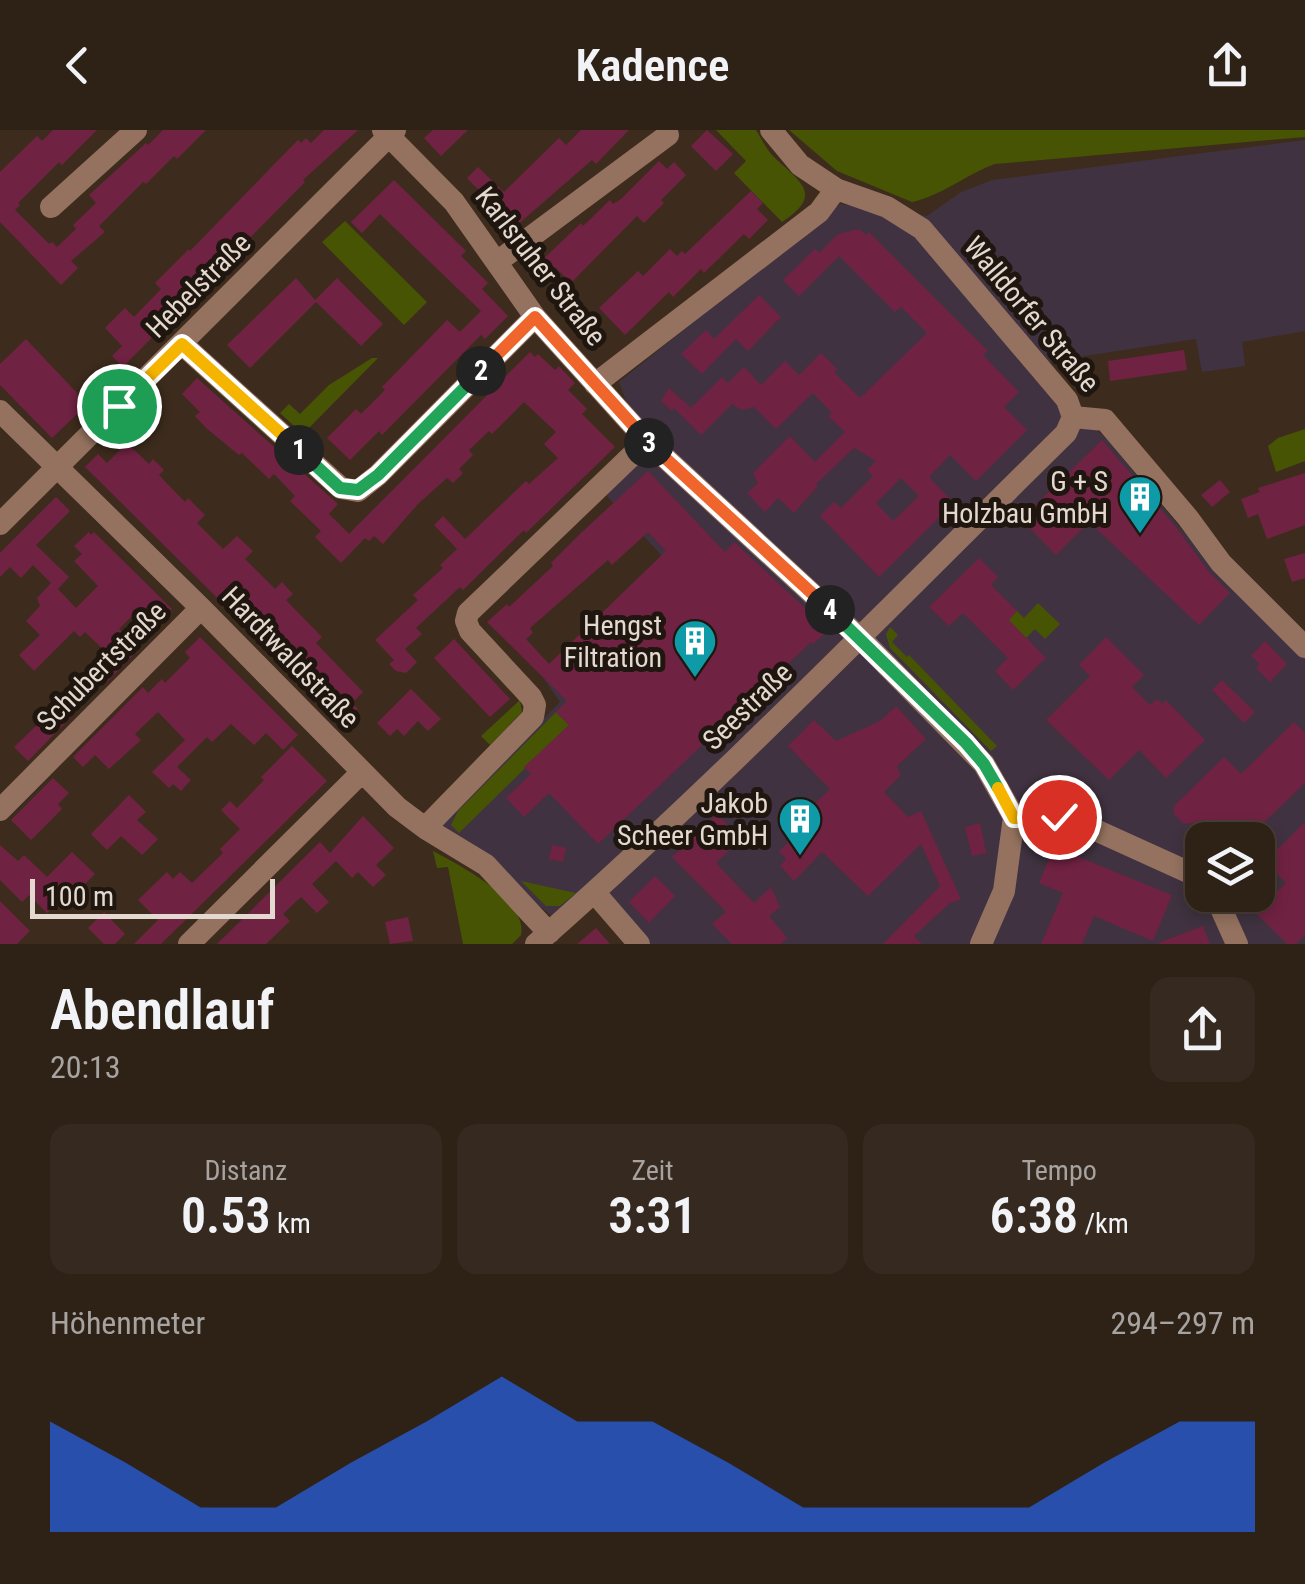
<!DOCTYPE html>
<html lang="de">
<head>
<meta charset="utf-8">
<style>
  :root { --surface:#2e2116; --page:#36291f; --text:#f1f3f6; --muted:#a7a3a1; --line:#493e35; --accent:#2563eb }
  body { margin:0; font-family:"Roboto Condensed",sans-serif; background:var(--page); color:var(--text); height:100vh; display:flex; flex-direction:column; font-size:38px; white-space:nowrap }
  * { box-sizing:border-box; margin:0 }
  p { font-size:32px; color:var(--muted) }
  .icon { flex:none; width:55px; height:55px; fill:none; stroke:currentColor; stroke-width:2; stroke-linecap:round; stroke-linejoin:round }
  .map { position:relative; height:814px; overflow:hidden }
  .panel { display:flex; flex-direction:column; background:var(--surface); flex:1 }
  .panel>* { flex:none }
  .buttons { position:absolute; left:1185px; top:692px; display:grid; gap:20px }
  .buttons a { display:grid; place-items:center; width:90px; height:90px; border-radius:20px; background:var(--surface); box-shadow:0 5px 15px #0003,0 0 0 2px var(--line); font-size:50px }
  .scale { position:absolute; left:30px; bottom:25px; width:245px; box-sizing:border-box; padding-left:10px; border:5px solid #e4d9d0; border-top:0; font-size:28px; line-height:35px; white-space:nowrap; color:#e4d9d0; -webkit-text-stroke:8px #1e160f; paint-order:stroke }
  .pin { position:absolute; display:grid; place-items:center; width:85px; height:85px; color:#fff; margin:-42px; border:5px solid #fff; border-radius:50%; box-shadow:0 2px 10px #0007 }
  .km { position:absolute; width:50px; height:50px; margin:-25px; border-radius:50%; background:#222; color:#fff; font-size:28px; line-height:50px; text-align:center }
  .round { display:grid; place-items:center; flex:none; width:105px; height:105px; border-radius:20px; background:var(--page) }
  .head { display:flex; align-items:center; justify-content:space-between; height:170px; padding:0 50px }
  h1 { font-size:55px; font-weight:600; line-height:75px }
  .stats { display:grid; grid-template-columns:repeat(3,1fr); gap:15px; height:170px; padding:10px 50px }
  .stats div { display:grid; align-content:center; border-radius:20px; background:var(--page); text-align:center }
  .stats b { font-size:50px; font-weight:600 }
  .stats small { font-size:28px; font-weight:400 }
  .stats p { font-size:28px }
  .chart { height:280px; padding:20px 50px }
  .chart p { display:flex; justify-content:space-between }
  .chart svg { width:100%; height:180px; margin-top:10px; fill:var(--accent); opacity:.7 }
  header { display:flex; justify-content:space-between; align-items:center; height:130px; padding:0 50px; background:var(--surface); font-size:45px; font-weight:600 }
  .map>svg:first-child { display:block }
  .commercial { fill:#403240; fill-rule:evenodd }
  .green { fill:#465404 }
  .building { fill:#702242; fill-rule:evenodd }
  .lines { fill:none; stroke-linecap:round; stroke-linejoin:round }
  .minor { stroke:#94725f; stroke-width:22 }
  .split-1-casing { stroke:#fff; stroke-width:20 }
  .split-2-casing { stroke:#fff; stroke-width:20 }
  .split-3-casing { stroke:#fff; stroke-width:20 }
  .split-4-casing { stroke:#fff; stroke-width:20 }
  .split-5-casing { stroke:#fff; stroke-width:20 }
  .split-6-casing { stroke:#fff; stroke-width:20 }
  .split-1 { stroke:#f5b400; stroke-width:12 }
  .split-2 { stroke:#22a559; stroke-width:12 }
  .split-3 { stroke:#f0652b; stroke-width:12 }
  .split-4 { stroke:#f0652b; stroke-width:12 }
  .split-5 { stroke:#22a559; stroke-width:12 }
  .split-6 { stroke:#f5b400; stroke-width:12 }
  .labels { text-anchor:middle; stroke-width:10; stroke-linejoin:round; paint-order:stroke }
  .street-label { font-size:28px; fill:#e4d9d0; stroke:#1e160f }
  .poi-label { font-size:28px; fill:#e4d9d0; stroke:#1e160f; text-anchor:end }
</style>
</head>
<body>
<header><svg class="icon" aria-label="back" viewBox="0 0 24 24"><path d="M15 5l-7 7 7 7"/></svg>Kadence<svg class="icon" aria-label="share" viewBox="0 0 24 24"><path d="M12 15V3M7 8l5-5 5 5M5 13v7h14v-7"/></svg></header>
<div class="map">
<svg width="1305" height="814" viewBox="0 0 1305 814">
  <rect width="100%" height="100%" fill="#3d2c1d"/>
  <path class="commercial" d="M 1305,10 L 1305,201 L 1242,212 L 1245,236 L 1202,242 L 1196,209 L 1052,231 L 1032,246 L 1105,307 L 1182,400 L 1305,519 L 1305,814 L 650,814 L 593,754 L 557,790 L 439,695 L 560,572 L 540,543 L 662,426 L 606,365 L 646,324 L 619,252 L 840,74 L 927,86 L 961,62 L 992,50 ZM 1202,710 L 1258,710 L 1258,765 L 1202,765 Z"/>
  <path class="green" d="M 716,0 L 756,0 C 762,10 766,19 774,27 C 801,53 824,64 782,92 L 734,43 L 746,31 Z
    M 789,0 L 1305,0 L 1305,7 L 995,34 C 967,44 941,66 912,72 L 837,41 Z
    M 345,91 L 427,172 L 404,195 L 322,112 Z
    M 372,228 L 378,228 L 303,304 L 280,283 L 289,274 L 300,284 L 329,255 Z
    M 1305,299 L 1305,331 L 1276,342 L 1268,316 L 1278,308 Z
    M 1038,473 L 1060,494 L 1045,509 L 1035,499 L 1026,508 L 1008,490 L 1017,481 L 1024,488 Z
    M 890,497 L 898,505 L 892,512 L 907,527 L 909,525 L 997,616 L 991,621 L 890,518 L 886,504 Z
    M 520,570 L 522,582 L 490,615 L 481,606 Z
    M 556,582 L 569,595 L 459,703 L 451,695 L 458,681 Z
    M 433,721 C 459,735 528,770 521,805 L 512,814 L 463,814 L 448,737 L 437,738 Z
    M 521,751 L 576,763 L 560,776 L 546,776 Z"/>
  <path class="building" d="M 53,0 L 97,0 L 62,35 L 59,32 L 18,73 L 20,75 L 15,80 L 49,114 L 52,112 L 57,117 L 76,99 L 73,95 L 96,73 L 89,65 L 146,13 L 148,15 L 163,0 L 206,0 L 177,29 L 174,26 L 146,54 L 143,52 L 99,96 L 105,102 L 71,131 L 78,138 L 61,155 L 0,92 L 0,42 L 37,6 L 42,11 Z
    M 324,0 L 358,0 L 303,50 L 305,52 L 123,237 L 112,226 L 122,216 L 105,198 L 125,178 L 134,187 L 161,159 L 155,153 L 189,119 L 190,121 L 285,23 L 298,10 L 301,13 L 306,8 L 311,13 Z
    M 433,0 L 468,0 L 441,26 L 424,8 Z
    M 581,0 L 629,0 L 596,34 L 592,30 L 515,97 L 467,48 L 478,37 L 504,62 L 559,8 L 566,15 Z
    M 707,0 L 733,24 L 716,41 L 691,16 Z
    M 659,31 L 667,39 L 674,32 L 686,45 L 661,70 L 664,73 L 644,93 L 637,86 L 571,153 L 556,138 L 545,148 L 535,137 L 581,93 L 583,96 L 610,70 L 613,74 L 621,69 Z
    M 394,50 L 466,121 L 461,126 L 488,153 L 482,159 L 508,186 L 485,209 L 481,205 L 382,305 L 379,301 L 350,330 L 327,308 L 356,279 L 361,284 L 385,260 L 382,257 L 447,190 L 460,202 L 481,181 L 380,84 L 362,103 L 351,92 Z
    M 751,61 L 763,73 L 757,79 L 768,90 L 749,109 L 744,104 L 704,143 L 701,139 L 673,167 L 669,162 L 625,205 L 599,178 L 638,141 L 643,146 L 670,119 L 677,126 L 682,121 L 685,124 Z
    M 859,99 L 866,105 L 869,102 L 988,221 L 983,225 L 1019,262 L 1004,277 L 1027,300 L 976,351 L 950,325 L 929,347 L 954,373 L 879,447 L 820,386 L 834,372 L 841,378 L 873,346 L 867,340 L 876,331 L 854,318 L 816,354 L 818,356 L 794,383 L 778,368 L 765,382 L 747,363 L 758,353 L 753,343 L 790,306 L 815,332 L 845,302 L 828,286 L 832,283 L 813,263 L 776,299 L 754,277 L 741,280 L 732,274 L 701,305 L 674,278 L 672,281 L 661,271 L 669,258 L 691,278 L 722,247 L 728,253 L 744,237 L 761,255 L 785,231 L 799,245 L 821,223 L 837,239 L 834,242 L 860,268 L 927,203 L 901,177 L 895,182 L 839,126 L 799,166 L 783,150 L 815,119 L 819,123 L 838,104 ZM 901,348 L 919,366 L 893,391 L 876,373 Z
    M 296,148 L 315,170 L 337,148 L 383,194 L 361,216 L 316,172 L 250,238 L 227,215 Z
    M 759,165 L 781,187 L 748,221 L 736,209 L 702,244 L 681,224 L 706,200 L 714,209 Z
    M 26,209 L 79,265 L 82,262 L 91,271 L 52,308 L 0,255 L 0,234 Z
    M 1184,220 L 1187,240 L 1110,251 L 1108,231 Z
    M 530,222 L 535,227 L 538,224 L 555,240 L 559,236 L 575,253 L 568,260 L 587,279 L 582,284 L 615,317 L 526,403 L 524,400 L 463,460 L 460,457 L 416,498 L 422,504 L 405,519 L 417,532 L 406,543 L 396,541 L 389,534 L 394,530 L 375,510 L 418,470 L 413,465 L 443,438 L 440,435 L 457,419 L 434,395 L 443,386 L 465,409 L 526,351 L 529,354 L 558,328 L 544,314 L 556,302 L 524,272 L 492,304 L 489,301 L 469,320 L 473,325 L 459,339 L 463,343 L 453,353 L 447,348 L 418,374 L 383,414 L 374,406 L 369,411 L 365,408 L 341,433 L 315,407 L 321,401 L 290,371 L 295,366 L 274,344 L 269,349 L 242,323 L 239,325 L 206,298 L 195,286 L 200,282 L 182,264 L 197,248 L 338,374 L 329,384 L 349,404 Z
    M 1102,310 L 1176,397 L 1209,442 L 1230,463 L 1199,495 L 1089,392 L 1056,425 L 1021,389 Z
    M 127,313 L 149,334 L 153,329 L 164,340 L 159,345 L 185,372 L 188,368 L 205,385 L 197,393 L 223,419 L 237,406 L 253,421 L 245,429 L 275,459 L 282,452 L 293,464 L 286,470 L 322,507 L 316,513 L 363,562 L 352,573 L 358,579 L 346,590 L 287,531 L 284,534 L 85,337 L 98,324 L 107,333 Z
    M 648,341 L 725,422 L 734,412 L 829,500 L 813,514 L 811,512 L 598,714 L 549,663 L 524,687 L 506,668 L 531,644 L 524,637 L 569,595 L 556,582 L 567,571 L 487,492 L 507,474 L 509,477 L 553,436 L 551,433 L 582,402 ZM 648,402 L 666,421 L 549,534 L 526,509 L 533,503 L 530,498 L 608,430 L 612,435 Z
    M 1305,343 L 1305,395 L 1267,409 L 1258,384 L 1248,388 L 1241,369 L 1260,362 L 1258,358 Z
    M 1220,350 L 1230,362 L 1212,377 L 1201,365 Z
    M 56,367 L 70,381 L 36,415 L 69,447 L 58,459 L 76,478 L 98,456 L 74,431 L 82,424 L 74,416 L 89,402 L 91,405 L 94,402 L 172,479 L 155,496 L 138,480 L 119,499 L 139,519 L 106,553 L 95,542 L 111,527 L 85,502 L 80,507 L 74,501 L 34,541 L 19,525 L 40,505 L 26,491 L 40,476 L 37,468 L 51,453 L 33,435 L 21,448 L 10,437 L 0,447 L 0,423 Z
    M 1305,423 L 1305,448 L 1292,452 L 1284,429 Z
    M 979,428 L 998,447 L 991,455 L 1017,481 L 1009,490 L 1046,528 L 1013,560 L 995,541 L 1008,528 L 963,483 L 949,496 L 929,477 Z
    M 200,507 L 298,605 L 283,620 L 266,603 L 254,615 L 231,594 L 212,612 L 207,607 L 177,637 L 191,650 L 181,661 L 173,654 L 169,658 L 152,642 L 185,610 L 158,582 L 135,604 L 141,610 L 109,639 L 95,625 L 83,637 L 73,627 L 143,557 L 148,563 L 162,549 L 165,553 L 190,528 L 185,522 Z
    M 1106,507 L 1144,545 L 1132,557 L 1150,575 L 1157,569 L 1162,574 L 1166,570 L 1205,610 L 1166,648 L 1139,620 L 1109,650 L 1046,590 L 1090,546 L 1079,535 Z
    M 454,509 L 510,569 L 490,587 L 434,528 Z
    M 1265,511 L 1287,534 L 1270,552 L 1256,538 L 1260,534 L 1251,526 Z
    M 1222,550 L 1255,582 L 1244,593 L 1212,560 Z
    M 411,559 L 441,589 L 428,601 L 418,591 L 404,606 L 397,599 L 390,606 L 377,593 Z
    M 65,568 L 77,581 L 28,631 L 14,617 Z
    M 896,576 L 926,609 L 897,636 L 901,645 L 884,662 L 908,687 L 921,681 L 961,769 L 949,774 L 914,806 L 922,814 L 883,814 L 940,756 L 921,714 L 868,766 L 822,722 L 794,751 L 780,736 L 786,729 L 779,721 L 797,704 L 790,697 L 830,659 L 788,616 L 814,590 L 836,611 L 880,591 Z
    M 1294,592 L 1305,603 L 1305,653 L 1260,696 L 1257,693 L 1239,710 L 1210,710 L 1193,693 L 1184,694 L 1174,684 L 1174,676 L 1224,627 L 1241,644 Z
    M 292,616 L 327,651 L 161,814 L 134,814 L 158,790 L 138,770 L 167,742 L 173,749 L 180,742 L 192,753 L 223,723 L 220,719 L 240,699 L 221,680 L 230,671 L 237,678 L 264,650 L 261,647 Z
    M 53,648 L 69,663 L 58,674 L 62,679 L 31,710 L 11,690 Z
    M 129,665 L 146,682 L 137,690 L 158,709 L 142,725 L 121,706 L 107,720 L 91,704 Z
    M 717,684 L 741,709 L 716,733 L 754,773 L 771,757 L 780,777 L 769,786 L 787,808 L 781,814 L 732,814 L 712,794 L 726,782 L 672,727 Z
    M 363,686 L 394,718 L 376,735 L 386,745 L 373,757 L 358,742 L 352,748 L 336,731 L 312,754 L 329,772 L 317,783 L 301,767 L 283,784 L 290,791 L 266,814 L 217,814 L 320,712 L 330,723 Z
    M 1305,692 L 1305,805 L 1296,814 L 1287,814 L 1255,782 L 1286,753 L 1265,732 Z
    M 980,693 L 986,723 L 972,726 L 965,697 Z
    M 0,715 L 18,731 L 24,725 L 47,747 L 72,722 L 95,744 L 69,770 L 64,766 L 47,783 L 29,765 L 22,772 L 0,750 Z
    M 552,715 L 566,718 L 563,732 L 549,729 Z
    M 1054,717 L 1172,765 L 1153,811 L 1094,786 L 1082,814 L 1041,814 L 1063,763 L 1039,753 Z
    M 655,746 L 675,766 L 649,793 L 629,772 Z
    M 0,771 L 30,801 L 17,814 L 0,814 Z
    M 104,782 L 125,804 L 115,814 L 104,814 L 88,798 Z
    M 408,787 L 413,811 L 390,814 L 385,792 Z
    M 1203,796 L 1210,814 L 1159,814 L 1158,813 Z
    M 596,798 L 610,814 L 577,814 Z"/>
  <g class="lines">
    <path class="minor" d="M 383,0 L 454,72 L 535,187 L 647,311 L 860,508 L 984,634 L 1014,687 L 1004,761 L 981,814
      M 771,0 L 800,35 L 836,59 L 887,77 L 922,99 L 1067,270 L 1073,287
      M 51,77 L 136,0
      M 497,132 L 668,5
      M 182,214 L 341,358 L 358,361 L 378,345 L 535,187
      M 595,254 L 819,82 L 836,59
      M 0,281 L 201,478 L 397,677 L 425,698 L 486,735 L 549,803
      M 1073,287 L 1105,290 L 1188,388 L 1221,433 L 1305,517
      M 0,394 L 395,0
      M 0,680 L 201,478
      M 1014,687 L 1045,686 L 1080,693 L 1188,742 L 1202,754
      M 425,698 L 533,587 L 535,575 L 531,567 L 470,501 L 466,491 L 468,483 L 647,311
      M 595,763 L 639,814
      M 1215,765 L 1237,814
      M 189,814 L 362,642
      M 536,814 C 721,651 891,475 1066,303 L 1073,287"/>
  </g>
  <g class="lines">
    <g class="split-1-casing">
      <path id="split-1" d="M 119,276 L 182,214 L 299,320"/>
    </g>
    <g class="split-2-casing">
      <path id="split-2" d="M 299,320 L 340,358 L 358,360 L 378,345 L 481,241"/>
    </g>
    <g class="split-3-casing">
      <path id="split-3" d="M 481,241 L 535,187 L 649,313"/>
    </g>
    <g class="split-4-casing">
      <path id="split-4" d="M 649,313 L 830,480"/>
    </g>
    <g class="split-5-casing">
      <path id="split-5" d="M 830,480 L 966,613 L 984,634 L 998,658"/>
    </g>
    <g class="split-6-casing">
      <path id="split-6" d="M 998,658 L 1014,688 L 1059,687"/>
    </g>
    <use href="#split-1" class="split-1"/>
    <use href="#split-2" class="split-2"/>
    <use href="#split-3" class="split-3"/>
    <use href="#split-4" class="split-4"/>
    <use href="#split-5" class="split-5"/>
    <use href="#split-6" class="split-6"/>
  </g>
  <defs>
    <g id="building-pin" transform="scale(2.25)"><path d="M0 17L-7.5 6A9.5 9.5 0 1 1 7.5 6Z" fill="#0f9aa8" stroke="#1e160f"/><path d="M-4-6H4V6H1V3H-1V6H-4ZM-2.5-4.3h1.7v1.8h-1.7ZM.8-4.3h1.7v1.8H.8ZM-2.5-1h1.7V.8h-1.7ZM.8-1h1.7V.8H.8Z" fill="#fff"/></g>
  </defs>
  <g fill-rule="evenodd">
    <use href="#building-pin" x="1140" y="367"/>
    <use href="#building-pin" x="695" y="511"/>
    <use href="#building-pin" x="800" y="689"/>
  </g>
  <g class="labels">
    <g class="street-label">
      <text transform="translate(541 136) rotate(52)" y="10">Karlsruher Straße</text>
      <text transform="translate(198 155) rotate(-45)" y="10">Hebelstraße</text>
      <text transform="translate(1032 184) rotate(50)" y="10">Walldorfer Straße</text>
      <text transform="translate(291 527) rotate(46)" y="10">Hardtwaldstraße</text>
      <text transform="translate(101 536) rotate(-45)" y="10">Schubertstraße</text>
      <text transform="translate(747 576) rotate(-44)" y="10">Seestraße</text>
    </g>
    <g class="poi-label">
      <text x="1108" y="361">G + S<tspan x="1108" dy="32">Holzbau GmbH</tspan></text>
      <text x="662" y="505">Hengst<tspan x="662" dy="32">Filtration</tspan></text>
      <text x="768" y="683">Jakob<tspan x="768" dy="32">Scheer GmbH</tspan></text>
    </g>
  </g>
</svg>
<div class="buttons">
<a><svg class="icon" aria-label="layers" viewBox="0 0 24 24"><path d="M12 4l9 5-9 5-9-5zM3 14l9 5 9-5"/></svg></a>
</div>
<div class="scale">100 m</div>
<div class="pin" style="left:119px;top:276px;background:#1e9e55"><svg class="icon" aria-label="arrive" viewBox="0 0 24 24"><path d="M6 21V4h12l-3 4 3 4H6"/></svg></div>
<div class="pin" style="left:1059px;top:687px;background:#d93025"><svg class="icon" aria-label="check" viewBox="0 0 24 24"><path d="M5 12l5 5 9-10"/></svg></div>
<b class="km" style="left:299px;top:320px">1</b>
<b class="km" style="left:481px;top:241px">2</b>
<b class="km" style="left:649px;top:313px">3</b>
<b class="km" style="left:830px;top:480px">4</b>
</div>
<section class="panel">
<div class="head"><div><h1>Abendlauf</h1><p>20:13</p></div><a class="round"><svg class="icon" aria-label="share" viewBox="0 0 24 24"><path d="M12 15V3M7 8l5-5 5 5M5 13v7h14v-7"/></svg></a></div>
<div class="stats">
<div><p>Distanz</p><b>0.53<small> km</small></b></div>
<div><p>Zeit</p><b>3:31</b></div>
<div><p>Tempo</p><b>6:38<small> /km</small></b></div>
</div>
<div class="chart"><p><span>Höhenmeter</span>294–297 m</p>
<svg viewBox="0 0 160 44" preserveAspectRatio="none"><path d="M0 44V17L10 27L20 38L30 38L40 27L50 17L60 6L70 17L80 17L90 27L100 38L110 38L120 38L130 38L140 27L150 17L160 17V44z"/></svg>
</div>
</section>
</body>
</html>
